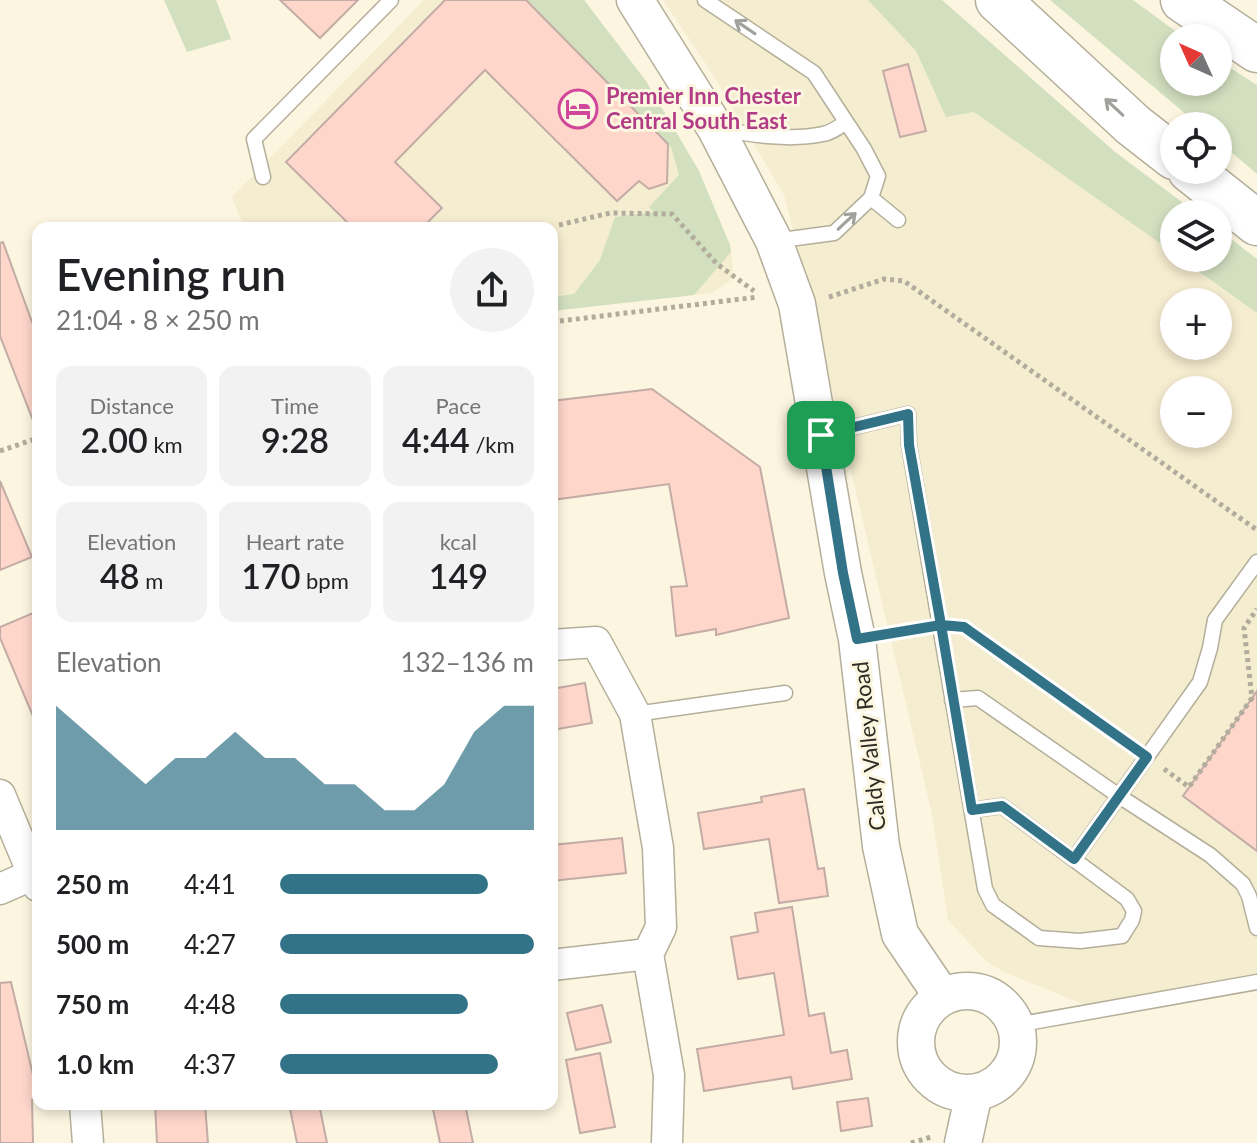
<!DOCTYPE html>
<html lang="en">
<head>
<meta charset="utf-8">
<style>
  :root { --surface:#fff; --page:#f2f2f2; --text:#202124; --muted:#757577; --accent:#337387 }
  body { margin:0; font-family:Lato,sans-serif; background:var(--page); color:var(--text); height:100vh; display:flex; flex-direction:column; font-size:30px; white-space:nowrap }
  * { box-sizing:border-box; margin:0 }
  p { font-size:26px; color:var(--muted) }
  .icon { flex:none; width:44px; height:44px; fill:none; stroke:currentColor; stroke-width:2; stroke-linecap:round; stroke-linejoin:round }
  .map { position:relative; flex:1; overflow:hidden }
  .drawer { position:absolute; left:32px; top:222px; width:526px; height:888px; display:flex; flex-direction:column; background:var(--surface); border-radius:16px; box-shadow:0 4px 12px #0003 }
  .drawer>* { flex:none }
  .needle { width:52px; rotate:315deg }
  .tools { position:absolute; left:1160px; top:24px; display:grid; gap:16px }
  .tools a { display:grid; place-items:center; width:72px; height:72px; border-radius:50%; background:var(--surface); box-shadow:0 4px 12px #0003; font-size:40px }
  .pin { position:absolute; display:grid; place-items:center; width:68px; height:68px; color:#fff; margin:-34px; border-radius:16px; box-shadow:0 4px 12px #0006 }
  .round { display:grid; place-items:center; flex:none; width:84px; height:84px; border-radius:42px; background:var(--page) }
  .head { display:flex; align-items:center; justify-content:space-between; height:136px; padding:0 24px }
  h1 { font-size:44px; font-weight:600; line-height:60px }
  .metrics { display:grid; grid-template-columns:repeat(3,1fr); gap:12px; height:136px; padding:8px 24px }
  .metrics div { display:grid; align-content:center; border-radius:16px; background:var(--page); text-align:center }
  .metrics b { font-size:34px; font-weight:600 }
  .metrics small { font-size:22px; font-weight:400 }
  .metrics p { font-size:22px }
  .chart { height:224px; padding:16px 24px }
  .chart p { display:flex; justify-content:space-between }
  .chart svg { width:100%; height:144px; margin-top:8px; fill:var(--accent); opacity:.7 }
  ul { padding:0 24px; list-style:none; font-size:26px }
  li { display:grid; grid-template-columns:128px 96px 1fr; align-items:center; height:60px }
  li i { height:20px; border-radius:10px; background:var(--accent) }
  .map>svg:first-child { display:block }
  .built { fill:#f5edd0; fill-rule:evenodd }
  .green { fill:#d2e0c0 }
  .building { fill:#fed6ca; stroke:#c3aca5; stroke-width:2 }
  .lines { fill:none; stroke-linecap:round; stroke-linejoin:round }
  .service-casing { stroke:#b4af9a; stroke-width:17 }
  .minor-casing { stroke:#b4af9a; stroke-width:33 }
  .tertiary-casing { stroke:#b4af9a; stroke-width:39 }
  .trunk-casing { stroke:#b4af9a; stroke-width:47 }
  .path { stroke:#b1ac9c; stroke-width:5; stroke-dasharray:4 4; stroke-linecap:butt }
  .service { stroke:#fff; stroke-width:14 }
  .minor { stroke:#fff; stroke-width:30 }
  .tertiary { stroke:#fff; stroke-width:36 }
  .trunk { stroke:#fff; stroke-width:44 }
  .oneway { stroke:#a0a09c }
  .route-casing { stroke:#fff; stroke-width:16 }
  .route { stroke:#337387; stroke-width:10 }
  .labels { text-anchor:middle; stroke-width:6; stroke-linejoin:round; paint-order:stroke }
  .hotel-label { font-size:22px; font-weight:bold; fill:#b23c85; stroke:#fcf6e1; text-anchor:start }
  .street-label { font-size:22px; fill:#2d2b23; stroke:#fcf6e1 }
</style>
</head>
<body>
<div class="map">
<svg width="1257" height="1143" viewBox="0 0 1257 1143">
  <rect width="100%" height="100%" fill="#fcf6e1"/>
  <path class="built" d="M 424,0 L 584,0 L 646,81 L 699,171 L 730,245 L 733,267 L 730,281 L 712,293 L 552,311 L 552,228 L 244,228 L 232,197 Z
    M 663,0 L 942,0 L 1115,152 L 1198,214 L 1174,214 L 1174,258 L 1218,258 L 1218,229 L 1257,259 L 1257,982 L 1085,1005 L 1006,973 L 987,962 L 948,920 L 932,814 L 808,289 L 784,195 L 710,70 ZM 1174,302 L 1218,302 L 1218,346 L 1174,346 ZM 1174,390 L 1218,390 L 1218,434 L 1174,434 Z"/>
  <path class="green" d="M 164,0 L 216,0 L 231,39 L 187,52 Z
    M 526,0 L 584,0 L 646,81 L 699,171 L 730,245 L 731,252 L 694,295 L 552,311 L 552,297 L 574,294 L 600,260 L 615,217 L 654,212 L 649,207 L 679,175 L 671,147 Z
    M 868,0 L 942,0 L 1115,152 L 1198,214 L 1174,214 L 1174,253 L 974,112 L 946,117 L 916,51 Z
    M 1050,0 L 1133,0 L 1185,38 L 1174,38 L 1174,82 L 1218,82 L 1218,60 L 1257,85 L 1257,174 L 1218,141 L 1218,126 L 1200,126 Z
    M 1218,229 L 1257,259 L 1257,313 L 1180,258 L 1218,258 Z"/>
  <path class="building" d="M 280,0 L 358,0 L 320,38 Z
    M 445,0 L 526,0 L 668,144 L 667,183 L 649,189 L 639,181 L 617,201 L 485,70 L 395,162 L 442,208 L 422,228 L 353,228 L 286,162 Z
    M 908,64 L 926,131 L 900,137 L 883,71 Z
    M 3,242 L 32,322 L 38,320 L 38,428 L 36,428 L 0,336 L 0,243 Z
    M 652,389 L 760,467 L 789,618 L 716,635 L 716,629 L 676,636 L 671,587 L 687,586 L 669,484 L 552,500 L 552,401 Z
    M 0,481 L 32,557 L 0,570 Z
    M 38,611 L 38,728 L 0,638 L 0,627 Z
    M 585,683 L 592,723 L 552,730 L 552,689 Z
    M 1257,691 L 1257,851 L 1183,796 Z
    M 804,789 L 818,869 L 824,868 L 828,896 L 779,903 L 769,839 L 704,849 L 698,813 L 762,802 L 761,797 Z
    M 622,838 L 626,873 L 552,881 L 552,845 Z
    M 792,907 L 809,1016 L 824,1013 L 831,1053 L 847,1050 L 852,1079 L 793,1089 L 791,1077 L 704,1091 L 697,1049 L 784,1035 L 774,973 L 738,979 L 731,937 L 758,932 L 755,913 Z
    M 11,982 L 38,1096 L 38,1099 L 32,1100 L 33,1143 L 0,1143 L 0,983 Z
    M 602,1005 L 611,1042 L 576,1050 L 567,1013 Z
    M 600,1053 L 615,1127 L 580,1133 L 566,1060 Z
    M 868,1098 L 872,1126 L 841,1131 L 837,1102 Z
    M 155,1104 L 205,1104 L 208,1143 L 157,1143 Z
    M 289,1104 L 319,1104 L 327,1143 L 297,1143 Z
    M 432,1104 L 465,1104 L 473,1143 L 440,1143 Z"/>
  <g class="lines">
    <g class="service-casing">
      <path id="service" d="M 705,0 L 814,73 L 864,149 L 878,176 L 871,198 L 834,233 L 774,241
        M 721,129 C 753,135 790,141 823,134 C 831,133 839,127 846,122
        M 263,177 L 254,139 L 391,0
        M 871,198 L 898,220
        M 821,435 L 908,414 L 909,445 L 985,889 L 993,905 L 1039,938 L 1080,941 L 1122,936 L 1132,920 L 1134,911 L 1127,899 L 1002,806 L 972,810
        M 1257,562 L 1215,620 L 1210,648 L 1200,682 L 1119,796 L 1210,855 L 1243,884 L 1249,896 L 1257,928
        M 952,700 L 978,698 L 1119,796 L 1074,859
        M 635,714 L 785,693
        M 1016,1025 L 1257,982"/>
    </g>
    <g class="minor-casing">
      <path id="minor" d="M 552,645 L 596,642 L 635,714 L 658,848 L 661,927 L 648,954 L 669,1075 L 667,1143
        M 0,795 L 38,886
        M 0,889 L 34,874
        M 552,965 L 648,954
        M 85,1104 L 88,1143"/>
    </g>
    <g class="tertiary-casing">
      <path id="tertiary" d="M 635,0 L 716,129 L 774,241 L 797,304 L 843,573 L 857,639 L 881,846 L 900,934 L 942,996
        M916 1042a51 51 0 1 1 102 0a51 51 0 1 1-102 0Z
        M 963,1143 L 974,1093"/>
    </g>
    <g class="trunk-casing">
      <path id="trunk" d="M 998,0 L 1133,125 L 1174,157
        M 1183,0 L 1257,50
        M 1190,170 L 1257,223"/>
    </g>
    <path class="path" d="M 559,225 L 610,213 L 672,214 L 717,264 L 754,291
      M 829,297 L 884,279 L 904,281 L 1257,530
      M 552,322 L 758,297
      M 0,451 L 38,438
      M 965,628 L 1129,745
      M 890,633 L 919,628
      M 1164,769 L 1189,787 L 1252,698 L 1244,628 L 1257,609
      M 911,1143 L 931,1137"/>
    <use href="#service" class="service"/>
    <use href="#minor" class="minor"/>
    <use href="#tertiary" class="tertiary"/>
    <use href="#trunk" class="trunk"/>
  </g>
  <defs><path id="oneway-shaft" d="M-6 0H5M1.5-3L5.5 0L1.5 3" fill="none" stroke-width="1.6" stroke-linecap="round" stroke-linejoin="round" transform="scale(2)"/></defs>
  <g class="oneway">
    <use href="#oneway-shaft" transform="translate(745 27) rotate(-146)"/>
    <use href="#oneway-shaft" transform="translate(1114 107) rotate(-137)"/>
    <use href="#oneway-shaft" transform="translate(847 221) rotate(-43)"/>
  </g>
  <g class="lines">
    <g class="route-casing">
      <path id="route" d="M 821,435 L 843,573 L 857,639 L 941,625 L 972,810 L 1002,806 L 1074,859 L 1147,757 L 964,627 L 941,625 L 909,445 L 908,414 L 821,435"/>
    </g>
    <use href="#route" class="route"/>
  </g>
  <defs>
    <g id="hotel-ring" transform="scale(2)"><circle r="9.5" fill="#fcf6e1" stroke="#d1479c" stroke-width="1.5"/><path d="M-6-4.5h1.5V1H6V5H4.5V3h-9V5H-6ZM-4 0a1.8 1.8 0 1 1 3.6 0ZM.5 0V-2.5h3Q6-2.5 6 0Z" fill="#d1479c"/></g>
  </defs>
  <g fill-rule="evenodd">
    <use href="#hotel-ring" x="578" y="109"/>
  </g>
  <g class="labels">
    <g class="hotel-label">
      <text x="606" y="104">Premier Inn Chester<tspan x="606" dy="25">Central South East</tspan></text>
    </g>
    <g class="street-label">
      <text transform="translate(869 746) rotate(-96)" y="8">Caldy Valley Road</text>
    </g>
  </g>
</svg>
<div class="tools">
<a><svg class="needle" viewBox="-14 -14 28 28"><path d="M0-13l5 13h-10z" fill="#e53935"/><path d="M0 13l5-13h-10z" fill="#757577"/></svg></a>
<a><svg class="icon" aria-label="locate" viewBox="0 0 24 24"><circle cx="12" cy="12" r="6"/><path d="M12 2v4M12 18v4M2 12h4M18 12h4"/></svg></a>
<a><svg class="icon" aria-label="layers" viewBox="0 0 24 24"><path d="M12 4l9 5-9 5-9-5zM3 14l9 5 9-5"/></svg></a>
<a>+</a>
<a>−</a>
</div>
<div class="pin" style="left:821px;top:435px;background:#1e9e55"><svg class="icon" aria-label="arrive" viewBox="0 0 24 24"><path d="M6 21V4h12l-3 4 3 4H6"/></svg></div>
<section class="drawer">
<div class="head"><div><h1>Evening run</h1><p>21:04 · 8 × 250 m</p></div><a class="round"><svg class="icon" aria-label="share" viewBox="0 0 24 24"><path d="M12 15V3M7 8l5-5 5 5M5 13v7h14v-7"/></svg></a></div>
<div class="metrics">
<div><p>Distance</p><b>2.00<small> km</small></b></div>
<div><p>Time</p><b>9:28</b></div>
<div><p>Pace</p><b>4:44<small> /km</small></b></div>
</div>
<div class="metrics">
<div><p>Elevation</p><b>48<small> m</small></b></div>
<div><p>Heart rate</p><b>170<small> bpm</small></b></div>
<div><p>kcal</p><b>149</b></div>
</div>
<div class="chart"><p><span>Elevation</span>132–136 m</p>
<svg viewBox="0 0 160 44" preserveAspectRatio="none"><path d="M0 44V6L10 14L20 22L30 30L40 22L50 22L60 14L70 22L80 22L90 30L100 30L110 38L120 38L130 30L140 14L150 6L160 6V44z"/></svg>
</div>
<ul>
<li><b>250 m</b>4:41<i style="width:82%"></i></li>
<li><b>500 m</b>4:27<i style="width:100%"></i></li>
<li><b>750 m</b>4:48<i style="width:74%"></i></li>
<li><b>1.0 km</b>4:37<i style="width:86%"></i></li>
</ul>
</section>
</div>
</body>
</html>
